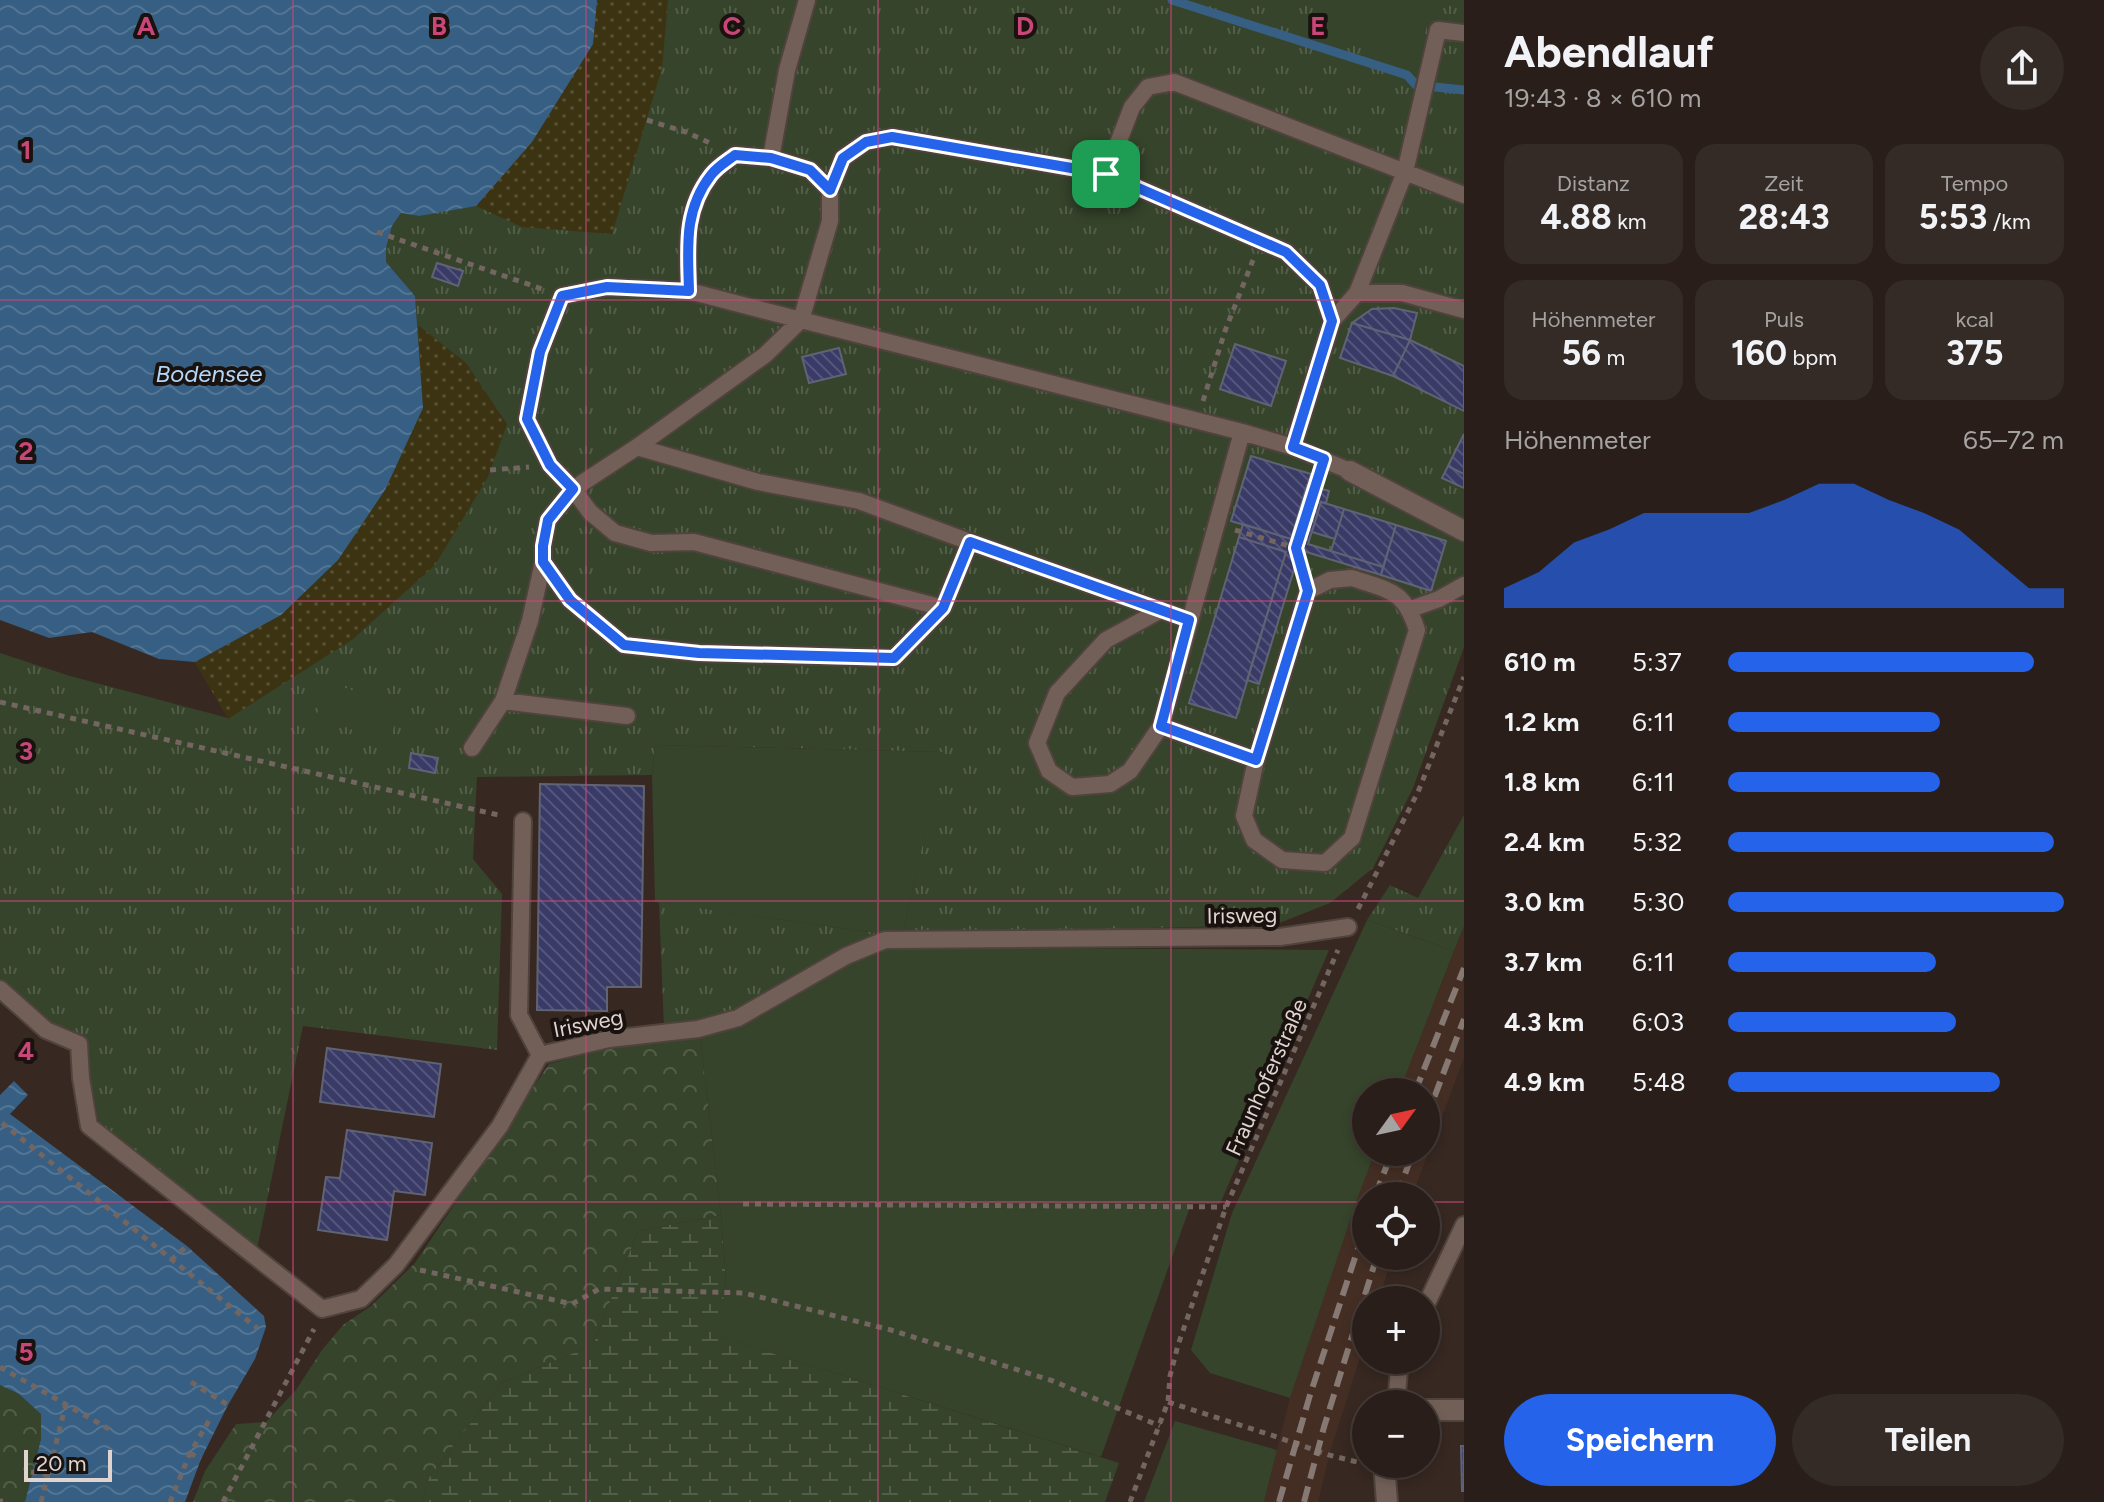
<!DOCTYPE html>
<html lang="de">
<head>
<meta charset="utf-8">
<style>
  :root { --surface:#291e19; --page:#352b26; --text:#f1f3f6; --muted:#a5a2a2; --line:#453c38; --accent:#2563eb }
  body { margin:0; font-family:Figtree,sans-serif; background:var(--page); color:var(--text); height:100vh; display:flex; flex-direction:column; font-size:30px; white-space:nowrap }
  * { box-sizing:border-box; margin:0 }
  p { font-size:26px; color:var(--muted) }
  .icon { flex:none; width:44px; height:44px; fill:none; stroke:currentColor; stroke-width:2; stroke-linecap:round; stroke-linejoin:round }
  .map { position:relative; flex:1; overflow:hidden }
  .details { display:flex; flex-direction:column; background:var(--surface); width:640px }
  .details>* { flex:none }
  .needle { width:52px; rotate:57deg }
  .controls { position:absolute; left:1352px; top:1078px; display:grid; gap:16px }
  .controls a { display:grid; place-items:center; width:88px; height:88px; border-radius:50%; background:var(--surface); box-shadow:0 4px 12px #0003,0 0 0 2px var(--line); font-size:40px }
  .scale { position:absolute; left:24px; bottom:20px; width:88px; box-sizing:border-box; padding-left:8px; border:4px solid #dfd4d0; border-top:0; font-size:22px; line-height:28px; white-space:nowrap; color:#dfd4d0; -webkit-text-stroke:6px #19120f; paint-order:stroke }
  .pin { position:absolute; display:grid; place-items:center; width:68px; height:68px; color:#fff; margin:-34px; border-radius:16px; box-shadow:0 4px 12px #0006 }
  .round { display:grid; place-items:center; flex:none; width:84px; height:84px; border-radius:42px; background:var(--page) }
  .summary { display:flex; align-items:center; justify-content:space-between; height:136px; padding:0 40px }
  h1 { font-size:44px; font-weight:700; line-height:60px }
  .metrics { display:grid; grid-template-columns:repeat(3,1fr); gap:12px; height:136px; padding:8px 40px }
  .metrics div { display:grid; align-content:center; border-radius:20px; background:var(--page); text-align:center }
  .metrics b { font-size:34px; font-weight:700 }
  .metrics small { font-size:22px; font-weight:400 }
  .metrics p { font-size:22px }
  .chart { height:224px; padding:16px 40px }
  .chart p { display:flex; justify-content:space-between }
  .chart svg { width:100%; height:144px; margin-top:8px; fill:var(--accent); opacity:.7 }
  .primary-button { display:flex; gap:16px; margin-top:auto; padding:16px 40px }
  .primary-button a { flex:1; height:92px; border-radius:48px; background:var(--accent); color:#fff; font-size:32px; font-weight:700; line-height:92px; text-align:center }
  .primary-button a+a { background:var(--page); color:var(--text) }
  ul { padding:0 40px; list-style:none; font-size:26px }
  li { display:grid; grid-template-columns:128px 96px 1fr; align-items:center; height:60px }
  li i { height:20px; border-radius:10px; background:var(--accent) }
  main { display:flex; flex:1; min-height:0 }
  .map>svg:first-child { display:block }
  .built { fill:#442e24 }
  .grass { fill:url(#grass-tufts) }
  .forest { fill:url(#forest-crowns) }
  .wetland { fill:url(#wetland-marsh) }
  .sand { fill:url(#sand-dots) }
  .garden { fill:#36442b }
  .water { fill:url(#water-waves) }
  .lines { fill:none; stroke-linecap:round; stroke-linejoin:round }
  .stream { stroke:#365f83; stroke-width:9 }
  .building { fill:url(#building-back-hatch); stroke:#616374; stroke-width:2 }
  .service-casing { stroke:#50433d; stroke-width:20 }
  .minor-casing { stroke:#50433d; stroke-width:24 }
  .path { stroke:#736660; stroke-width:5; stroke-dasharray:6 6; stroke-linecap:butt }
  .service { stroke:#726058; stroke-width:16 }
  .minor { stroke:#726058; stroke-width:20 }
  .rail { stroke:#867873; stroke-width:6; stroke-dasharray:16 8; stroke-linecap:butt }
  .route-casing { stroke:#fff; stroke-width:16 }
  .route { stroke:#2563eb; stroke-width:10 }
  .grid { fill:none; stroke:#c94778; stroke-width:2; stroke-opacity:0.55 }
  .labels { text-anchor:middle; stroke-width:8; stroke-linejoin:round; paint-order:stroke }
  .street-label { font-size:22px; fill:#dfd4d0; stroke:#19120f }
  .water-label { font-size:24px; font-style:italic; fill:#b2d8fb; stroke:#19120f }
  .grid-label { font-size:26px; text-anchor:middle; font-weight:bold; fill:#c94778; stroke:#19120f; stroke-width:8; stroke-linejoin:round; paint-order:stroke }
</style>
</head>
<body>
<main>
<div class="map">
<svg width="1464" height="1502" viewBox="0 0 1464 1502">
  <defs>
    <pattern id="grass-tufts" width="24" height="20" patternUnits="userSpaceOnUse" patternTransform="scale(2)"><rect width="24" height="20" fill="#36442b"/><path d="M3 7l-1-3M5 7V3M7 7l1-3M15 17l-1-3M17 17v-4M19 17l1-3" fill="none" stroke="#535e49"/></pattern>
    <pattern id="forest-crowns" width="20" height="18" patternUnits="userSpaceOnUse" patternTransform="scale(2)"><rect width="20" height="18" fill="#36442b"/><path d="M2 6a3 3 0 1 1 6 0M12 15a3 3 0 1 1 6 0" fill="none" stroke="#535e49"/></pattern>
    <pattern id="wetland-marsh" width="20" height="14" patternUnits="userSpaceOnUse" patternTransform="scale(2)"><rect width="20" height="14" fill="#36442b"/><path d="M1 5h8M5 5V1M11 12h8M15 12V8" fill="none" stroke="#535e49"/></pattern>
    <pattern id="sand-dots" width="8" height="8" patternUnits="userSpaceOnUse" patternTransform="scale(2)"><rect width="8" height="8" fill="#3b3312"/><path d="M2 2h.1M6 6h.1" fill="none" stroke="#575033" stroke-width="1.8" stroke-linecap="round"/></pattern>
    <pattern id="water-waves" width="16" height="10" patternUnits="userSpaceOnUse" patternTransform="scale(2)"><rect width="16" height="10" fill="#365f83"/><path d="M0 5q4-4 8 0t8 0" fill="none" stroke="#537594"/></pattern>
    <pattern id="building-back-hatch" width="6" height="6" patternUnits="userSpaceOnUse" patternTransform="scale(2)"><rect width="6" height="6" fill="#393a66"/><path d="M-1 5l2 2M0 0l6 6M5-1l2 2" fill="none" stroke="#55567b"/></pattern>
  </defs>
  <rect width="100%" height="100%" fill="#372821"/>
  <path class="built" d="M 1464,926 L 1464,1058 L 1412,1196 L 1366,1196 L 1366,1256 L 1392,1256 L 1379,1300 L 1366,1300 L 1366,1339 L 1330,1452 L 1318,1502 L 1264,1502 L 1290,1398 L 1358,1197 L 1375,1152 L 1426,1152 L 1426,1092 L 1399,1092 Z"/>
  <path class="grass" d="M 597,0 L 1464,0 L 1464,647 L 1413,788 L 1373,868 L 1330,903 L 1274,925 L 903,934 L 942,752 L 655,745 L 652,775 L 477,777 L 473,859 L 502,894 L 497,1050 L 303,1026 L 257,1249 L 99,1123 L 90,1076 L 88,1041 L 50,1026 L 0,981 L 0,653 L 70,676 L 228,718 L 195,662 L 281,615 L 423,408 L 415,296 L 386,262 L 386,248 L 392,226 L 401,213 L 419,216 L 592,44 Z
    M 1464,815 L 1464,926 L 1454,951 L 1367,920 L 1390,885 L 1418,898 Z
    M 659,902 L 884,934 L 737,1014 L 664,1028 Z"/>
  <path class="forest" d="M 700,1034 L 721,1215 L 638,1231 L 593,1345 L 501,1383 L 429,1478 L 422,1502 L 193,1502 L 205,1471 L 236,1424 L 266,1422 L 296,1390 L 322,1350 L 343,1325 L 371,1306 L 415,1263 L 549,1064 L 609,1048 Z
    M 0,1385 L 19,1394 L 41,1413 L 41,1439 L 25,1502 L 0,1502 Z"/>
  <path class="wetland" d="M 721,1215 L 726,1281 L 719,1336 L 1119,1463 L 1105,1502 L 422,1502 L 429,1478 L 501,1383 L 593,1345 L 638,1231 Z"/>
  <path class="sand" d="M 597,0 L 668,0 L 662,68 L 612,234 L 522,227 L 476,206 L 532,142 L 592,44 Z
    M 418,325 L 466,363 L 507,424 L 488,477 L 435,565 L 353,639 L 228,719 L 195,662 L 281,615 L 338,560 L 423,408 Z"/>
  <path class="garden" d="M 1317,0 L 1432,0 L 1420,60 L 1311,35 Z
    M 329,682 L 401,708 L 388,743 L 316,716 Z
    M 655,745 L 943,752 L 903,934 L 884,934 L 655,902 L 652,775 Z
    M 1367,920 L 1454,951 L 1399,1092 L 1366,1092 L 1366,1152 L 1375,1152 L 1358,1197 L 1290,1398 L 1210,1373 L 1191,1350 L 1232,1213 Z
    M 886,947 L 1329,950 L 1220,1204 L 1191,1204 L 1101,1457 L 718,1336 L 726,1281 L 721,1215 L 700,1034 L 849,960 Z
    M 1175,1421 L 1277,1450 L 1264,1502 L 1144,1502 Z"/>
  <path class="water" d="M 0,0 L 597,0 L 593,44 L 532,142 L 476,206 L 419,216 L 401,213 L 392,226 L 386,248 L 386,262 L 415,296 L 423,408 L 385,490 L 338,560 L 281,615 L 195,662 L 159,659 L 92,632 L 49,638 L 0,620 Z
    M 14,1081 L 28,1095 L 10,1114 L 187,1246 L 264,1316 L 266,1327 L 255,1359 L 228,1405 L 201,1459 L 185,1502 L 25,1502 L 41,1439 L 41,1414 L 19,1394 L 0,1385 L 0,1095 Z"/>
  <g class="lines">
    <path class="stream" d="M 1172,0 L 1407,75 L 1416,85 L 1464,90"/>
  </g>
  <path class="building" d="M 437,263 L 463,271 L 458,286 L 432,277 Z
    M 1394,308 L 1417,313 L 1410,340 L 1352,323 L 1372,309 Z
    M 1352,323 L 1410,340 L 1393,376 L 1340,358 Z
    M 1410,340 L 1464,366 L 1464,411 L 1393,376 Z
    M 1235,344 L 1286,361 L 1271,406 L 1220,389 Z
    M 839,348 L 846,374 L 809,383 L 802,357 Z
    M 1464,434 L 1464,474 L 1448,466 Z
    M 1251,456 L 1311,474 L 1291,539 L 1231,521 Z
    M 1448,466 L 1464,474 L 1464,488 L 1442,478 Z
    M 1307,485 L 1329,491 L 1326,503 L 1321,502 L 1308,544 L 1383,567 L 1381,575 L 1300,550 L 1259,684 L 1247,680 L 1286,552 L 1239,537 L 1243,524 L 1291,539 Z
    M 1321,502 L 1344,509 L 1335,539 L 1312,532 Z
    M 1344,509 L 1396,525 L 1383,567 L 1331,551 Z
    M 1396,525 L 1446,541 L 1431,591 L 1381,575 Z
    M 1239,537 L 1286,552 L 1236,718 L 1189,703 Z
    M 411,753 L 438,758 L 435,773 L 409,768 Z
    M 540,784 L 644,786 L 641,987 L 607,987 L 607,1011 L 537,1010 Z
    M 327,1048 L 441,1064 L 434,1117 L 320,1102 Z
    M 347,1130 L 432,1143 L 425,1195 L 394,1191 L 387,1240 L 318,1230 L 326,1177 L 340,1178 Z
    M 1461,1446 L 1464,1446 L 1464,1491 L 1462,1491 Z"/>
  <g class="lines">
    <g class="service-casing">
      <path id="service" d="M 771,158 L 787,70 L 807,0
        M 1106,174 L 1286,252 L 1320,285 L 1332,321
        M 830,190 L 843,158 L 866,142 L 892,137 L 1106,174 L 1132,107 L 1148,87 L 1174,82 L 1464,195
        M 689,291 L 607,287 L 562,296 L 540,352 L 527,419 L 550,465 L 573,489 L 590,512 L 615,533 L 651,543 L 694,542 L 943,608
        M 1357,293 L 1402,293 L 1464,310
        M 637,447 L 758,482 L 859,501 L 970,542
        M 1293,447 L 1332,321 L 1357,293 L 1405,172 L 1438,30 L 1464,33
        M 1352,578 C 1389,591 1404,589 1417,630 L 1352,838 L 1325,863 L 1282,860 L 1254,840 L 1244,816 L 1256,760 L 1308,591 L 1330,580 Z
        M 1411,609 L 1439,599 L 1464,585
        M 1161,610 L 1106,640 L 1057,693 L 1037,743 L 1049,771 L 1072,787 L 1110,784 L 1130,771 L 1161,726 L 1242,432
        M 1189,620 L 970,542 L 943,608 L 894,658 L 699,653 L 624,645 L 570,600 L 543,562 L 543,546 L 548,520 L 573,489 L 637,447 L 765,355 L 801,320 L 689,291 C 688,249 683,211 711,175 C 717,167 727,161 735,155 L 771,158 L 810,170 L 830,190 L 830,221 L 801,320 L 1242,432 L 1293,447 L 1350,471
        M 503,701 L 627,716
        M 1161,726 L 1256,760
        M 472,748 L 503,701 L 530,621 L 543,562
        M 523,821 L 519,1015 L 540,1055
        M 0,989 L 46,1030 L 79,1044 L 81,1078 L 89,1126 L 322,1309 L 361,1299 L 396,1265 L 500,1126 L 540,1055 L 609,1039 L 698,1029 L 738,1018 L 846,956 L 885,940 L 1280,937 L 1348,927
        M 1426,1305 L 1464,1225
        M 1396,1404 L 1400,1360"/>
    </g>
    <g class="minor-casing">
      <path id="minor" d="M 1350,471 L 1464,531
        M 1426,1410 L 1464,1410
        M 1384,1464 L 1387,1502"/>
    </g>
    <path class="path" d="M 647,120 L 686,132 L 712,144
      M 377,232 L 542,289
      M 1203,401 L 1225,331 L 1253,260
      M 490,470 L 529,467
      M 1235,530 L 1296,548
      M 1302,569 L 1296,548 L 1318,479
      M 0,702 L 503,816
      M 1358,909 L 1418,792 L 1464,677
      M 2,1123 L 257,1328
      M 743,1204 L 1226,1207
      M 171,1260 L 187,1246
      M 420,1270 L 572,1304 L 599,1289 L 744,1293 L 891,1330 L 1053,1381 L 1160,1426
      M 0,1367 L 109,1429
      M 191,1382 L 228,1405
      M 1168,1402 L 1268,1434 L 1329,1455 L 1361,1463
      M 190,1453 L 201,1459
      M 31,1472 L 48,1475
      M 0,1499 L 1,1502
      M 41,1502 L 66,1404
      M 170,1502 L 190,1453 L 210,1419
      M 223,1502 L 314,1329
      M 1130,1502 L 1168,1402 L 1170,1376 L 1178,1345 L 1226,1207 L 1338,950"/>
    <use href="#service" class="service"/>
    <use href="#minor" class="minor"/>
    <path class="rail" d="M 1415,1092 L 1464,968
      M 1426,1119 L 1464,1019
      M 1375,1196 L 1392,1152
      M 1397,1196 L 1413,1152
      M 1279,1502 L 1310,1395 L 1366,1224
      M 1304,1502 L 1324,1427 L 1377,1256"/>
  </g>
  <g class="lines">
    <g class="route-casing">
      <path id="route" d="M 892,137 L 1106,174 L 1286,252 L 1320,285 L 1332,321 L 1293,447 L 1324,459 L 1296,548 L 1308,591 L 1256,760 L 1161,726 L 1189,620 L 970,542 L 943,608 L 894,658 L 699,653 L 624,645 L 570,600 L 543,562 L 543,546 L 548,520 L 573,489 L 550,465 L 527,419 L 540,352 L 562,296 L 607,287 L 689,291 C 688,249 683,211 711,175 C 717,167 727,161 735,155 L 771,158 L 810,170 L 830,190 L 843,158 L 866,142 Z"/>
    </g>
    <use href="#route" class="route"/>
  </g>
  <path class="grid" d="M 293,0 L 293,1502M 586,0 L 586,1502M 878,0 L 878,1502M 1171,0 L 1171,1502M 0,300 L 1464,300M 0,601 L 1464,601M 0,901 L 1464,901M 0,1202 L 1366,1202M 1426,1202 L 1464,1202"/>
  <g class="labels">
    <g class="street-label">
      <text transform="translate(1242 915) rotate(-1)" y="8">Irisweg</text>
      <text transform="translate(588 1023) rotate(-11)" y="8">Irisweg</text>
      <text transform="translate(1266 1077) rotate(-66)" y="8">Fraunhoferstraße</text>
    </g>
    <g class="water-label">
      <text x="209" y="382">Bodensee</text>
    </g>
  </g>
  <g class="grid-label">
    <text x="146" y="35">A</text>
    <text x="439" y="35">B</text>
    <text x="732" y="35">C</text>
    <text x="1025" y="35">D</text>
    <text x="1318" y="35">E</text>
    <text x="26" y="159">1</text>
    <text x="26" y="460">2</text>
    <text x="26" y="760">3</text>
    <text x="26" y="1060">4</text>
    <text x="26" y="1361">5</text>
  </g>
</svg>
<div class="controls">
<a><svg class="needle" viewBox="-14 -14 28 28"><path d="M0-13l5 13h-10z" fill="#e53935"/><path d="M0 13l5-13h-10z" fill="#a5a2a2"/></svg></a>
<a><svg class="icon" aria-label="locate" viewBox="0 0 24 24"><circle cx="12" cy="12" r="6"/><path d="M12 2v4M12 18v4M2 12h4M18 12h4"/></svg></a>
<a>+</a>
<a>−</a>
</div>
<div class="scale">20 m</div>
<div class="pin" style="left:1106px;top:174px;background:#1e9e55"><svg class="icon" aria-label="arrive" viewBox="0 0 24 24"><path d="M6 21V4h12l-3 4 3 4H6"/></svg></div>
</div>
<section class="details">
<div class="summary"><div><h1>Abendlauf</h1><p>19:43 · 8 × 610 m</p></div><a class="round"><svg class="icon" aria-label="share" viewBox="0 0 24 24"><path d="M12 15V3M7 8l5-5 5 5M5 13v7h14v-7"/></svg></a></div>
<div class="metrics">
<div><p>Distanz</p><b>4.88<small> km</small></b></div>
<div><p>Zeit</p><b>28:43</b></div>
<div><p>Tempo</p><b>5:53<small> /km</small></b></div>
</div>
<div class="metrics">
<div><p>Höhenmeter</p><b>56<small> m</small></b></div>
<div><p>Puls</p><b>160<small> bpm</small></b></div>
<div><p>kcal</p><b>375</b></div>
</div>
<div class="chart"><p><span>Höhenmeter</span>65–72 m</p>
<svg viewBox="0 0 160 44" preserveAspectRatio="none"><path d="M0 44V38L10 33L20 24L30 20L40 15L50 15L60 15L70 15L80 11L90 6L100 6L110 11L120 15L130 20L140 29L150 38L160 38V44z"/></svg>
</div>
<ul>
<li><b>610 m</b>5:37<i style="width:91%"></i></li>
<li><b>1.2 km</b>6:11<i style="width:63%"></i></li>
<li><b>1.8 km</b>6:11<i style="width:63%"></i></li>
<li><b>2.4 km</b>5:32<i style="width:97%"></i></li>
<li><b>3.0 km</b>5:30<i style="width:100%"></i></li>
<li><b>3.7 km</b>6:11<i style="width:62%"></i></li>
<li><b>4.3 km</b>6:03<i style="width:68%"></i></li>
<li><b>4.9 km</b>5:48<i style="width:81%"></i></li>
</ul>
<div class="primary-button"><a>Speichern</a><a>Teilen</a></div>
</section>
</main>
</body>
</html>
